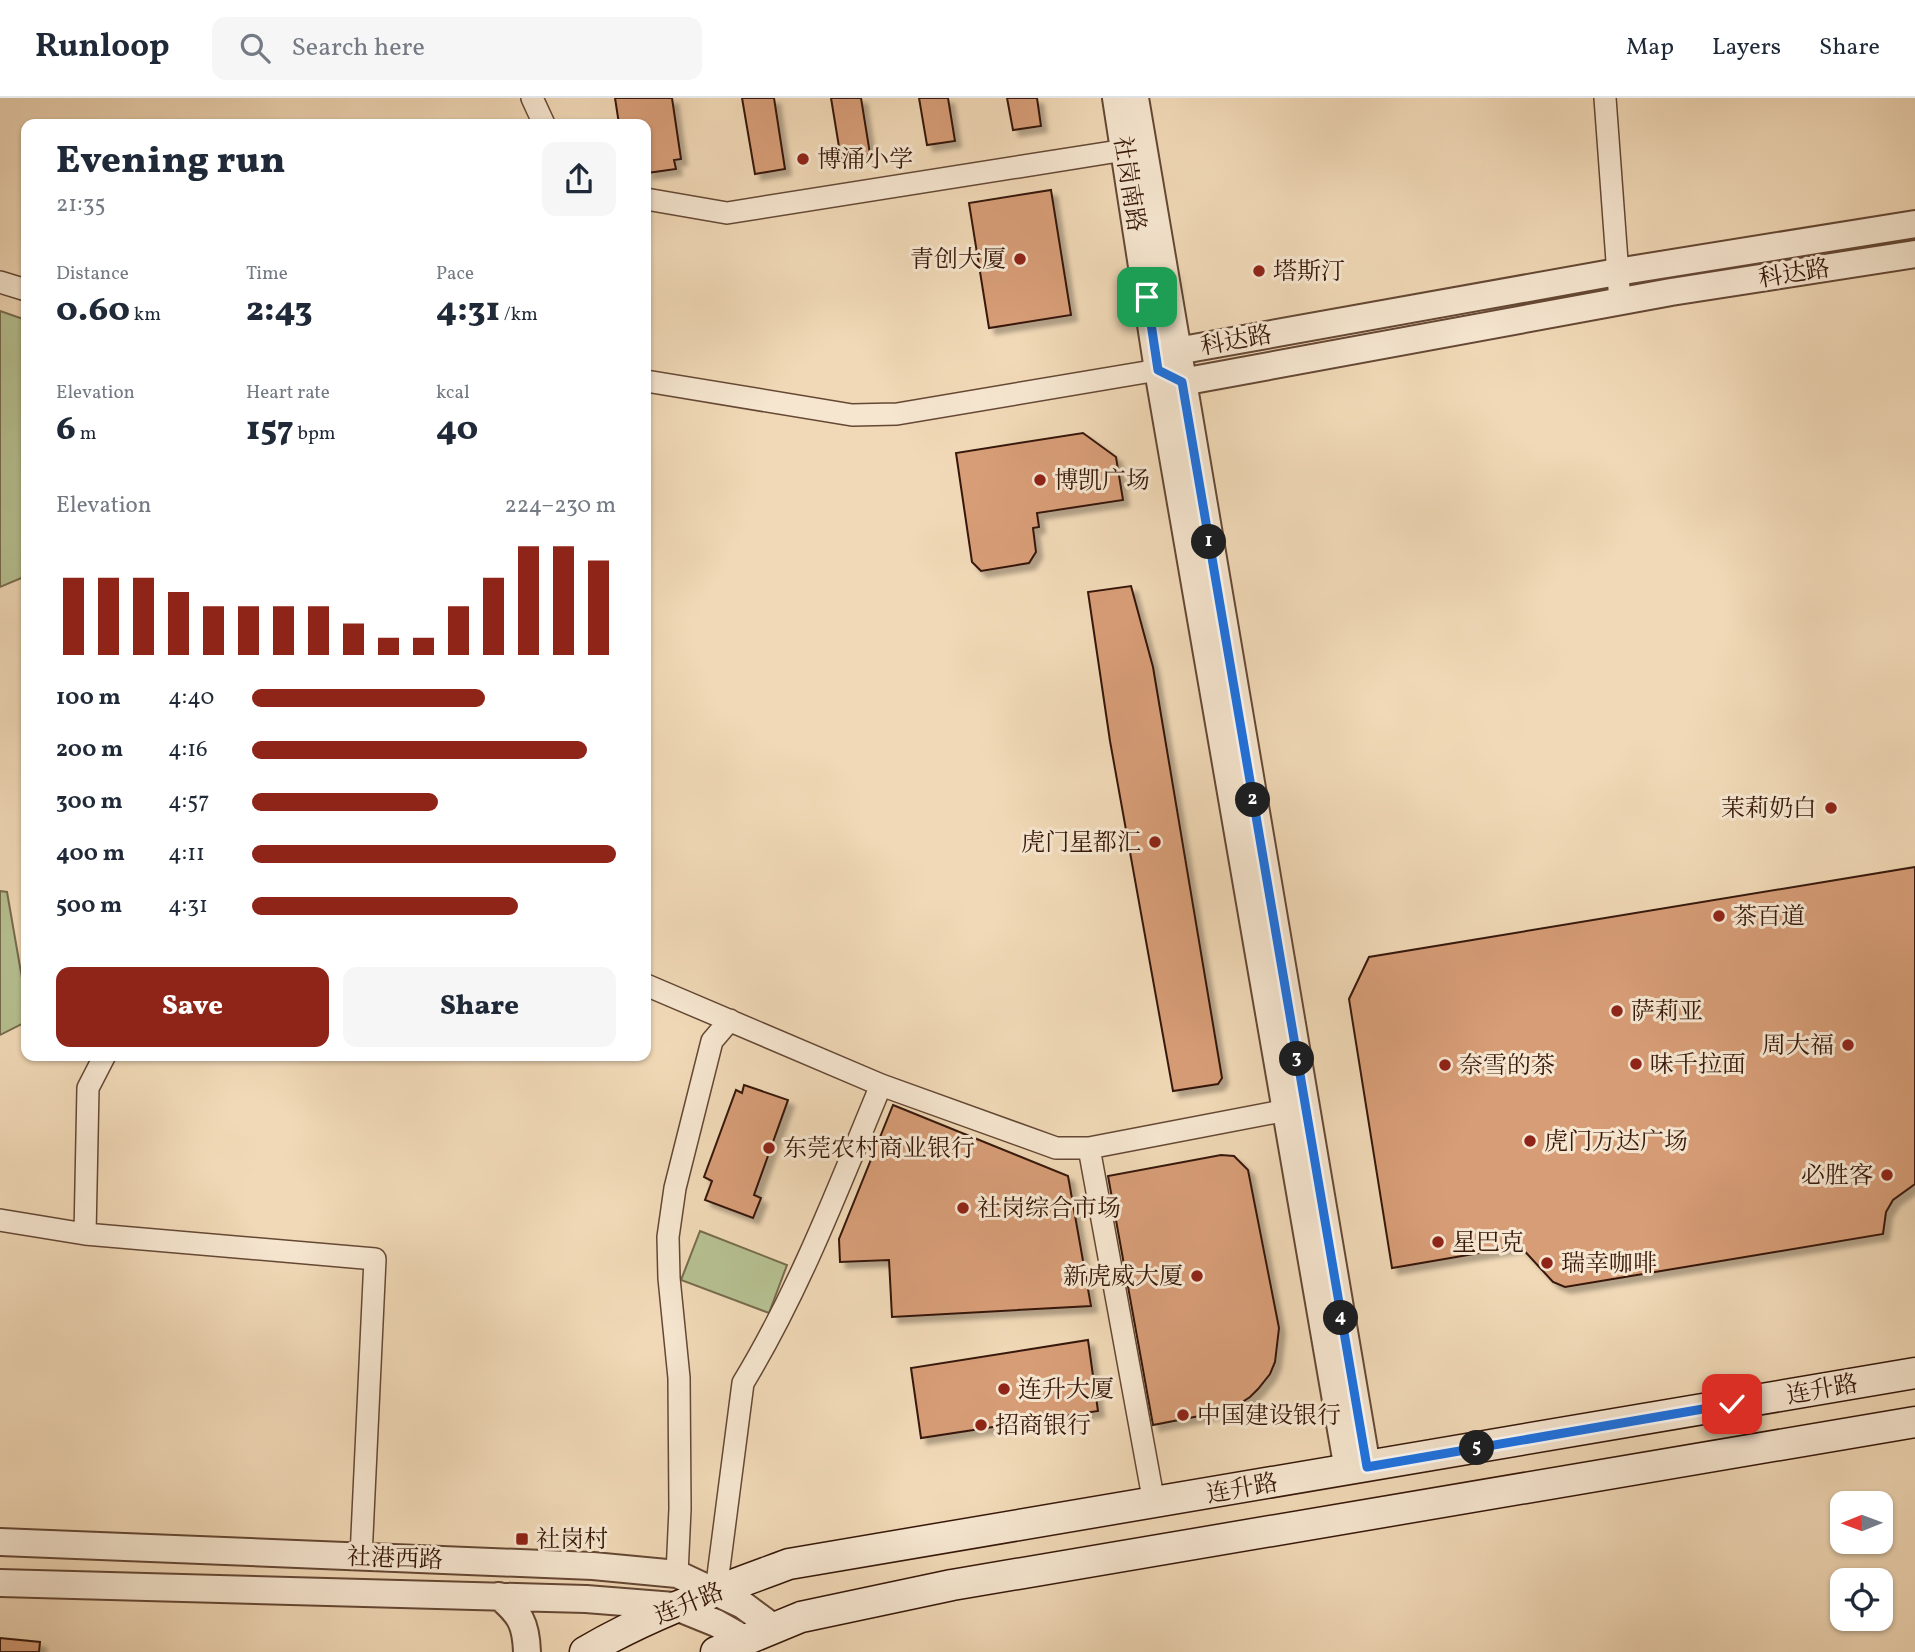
<!DOCTYPE html>
<html lang="en">
<head>
<meta charset="utf-8">
<style>
  :root { --surface:#fff; --page:#f6f6f7; --text:#1f2937; --muted:#747a83; --line:#e0e1e3; --accent:#8f2418 }
  body { margin:0; font-family:Vollkorn,"Noto Serif SC",serif; background:var(--page); color:var(--text); height:100vh; display:flex; flex-direction:column; font-size:26px; white-space:nowrap }
  * { box-sizing:border-box; margin:0 }
  p { font-size:23px; color:var(--muted) }
  .icon { flex:none; width:38px; height:38px; fill:none; stroke:currentColor; stroke-width:2; stroke-linecap:round; stroke-linejoin:round }
  .map { position:relative; flex:1; overflow:hidden }
  .side { position:absolute; left:21px; top:21px; width:630px; height:942px; display:flex; flex-direction:column; background:var(--surface); border-radius:14px; box-shadow:0 2px 5px #0004 }
  .side>* { flex:none }
  .needle { width:46px; rotate:269deg }
  .tools { position:absolute; left:1830px; top:1393px; display:grid; gap:14px }
  .tools a { display:grid; place-items:center; width:63px; height:63px; border-radius:14px; background:var(--surface); box-shadow:0 2px 5px #0004; font-size:35px }
  .pin { position:absolute; display:grid; place-items:center; width:60px; height:60px; color:#fff; margin:-30px; border-radius:14px; box-shadow:0 4px 10px #0006 }
  .km { position:absolute; width:35px; height:35px; margin:-18px; border-radius:50%; background:#222; color:#fff; font-size:19px; line-height:35px; text-align:center }
  .round { display:grid; place-items:center; flex:none; width:74px; height:74px; border-radius:14px; background:var(--page) }
  .headline { display:flex; align-items:center; justify-content:space-between; height:119px; padding:0 35px }
  h1 { font-size:38px; font-weight:800; line-height:52px }
  .stats { display:grid; grid-template-columns:repeat(3,1fr); gap:10px; height:119px; padding:7px 35px }
  .stats div { display:grid; align-content:center }
  .stats b { font-size:35px; font-weight:800 }
  .stats small { font-size:19px; font-weight:400 }
  .stats p { font-size:19px }
  .chart { height:196px; padding:14px 35px }
  .chart p { display:flex; justify-content:space-between }
  .chart svg { width:100%; height:126px; margin-top:7px; stroke:var(--accent); stroke-width:6 }
  .cta { display:flex; gap:14px; margin-top:auto; padding:14px 35px }
  .cta a { flex:1; height:80px; border-radius:14px; background:var(--accent); color:#fff; font-size:28px; font-weight:800; line-height:80px; text-align:center }
  .cta a+a { background:var(--page); color:var(--text) }
  ul { padding:0 35px; list-style:none; font-size:23px }
  li { display:grid; grid-template-columns:112px 84px 1fr; align-items:center; height:52px }
  li i { height:18px; border-radius:9px; background:var(--accent) }
  header { display:flex; align-items:center; gap:42px; box-sizing:border-box; height:98px; padding:0 35px; background:var(--surface); border-bottom:2px solid var(--line) }
  header strong { font-size:33px }
  nav { display:flex; gap:38px; margin-inline-start:auto; font-size:24px }
  .search { width:490px; height:63px; background:var(--page); display:flex; align-items:center; gap:18px; box-sizing:border-box; padding:0 24px; border-radius:14px; color:var(--muted); font-size:26px }
  .map>svg:first-child { display:block }
  .green { fill:#b6c091; stroke:#766c4d; stroke-width:2 }
  .building { fill:#d79d77; stroke:#361709; stroke-width:2; filter:url(#shadow) }
  .lines { fill:none; stroke-linecap:round; stroke-linejoin:round }
  .minor-casing { stroke:#654834; stroke-width:24 }
  .tertiary-casing { stroke:#654834; stroke-width:30 }
  .secondary-casing { stroke:#361709; stroke-width:33 }
  .minor { stroke:#f6e6d0; stroke-width:21 }
  .tertiary { stroke:#f6e6d0; stroke-width:26 }
  .secondary { stroke:#f6e6d0; stroke-width:30 }
  .route-casing { stroke:#fff; stroke-width:14 }
  .route { stroke:#1a73e8; stroke-width:9 }
  .poi-dot { fill:#8f2418; stroke:#f6e6d0; stroke-width:2.5 }
  .labels { text-anchor:middle; stroke-width:6; stroke-linejoin:round; paint-order:stroke }
  .poi-label { font-size:24px; fill:#361709; stroke:#f6e6d0; text-anchor:start }
  .street-label { font-size:24px; fill:#361709; stroke:#f6e6d0 }
</style>
</head>
<body>
<header>
<strong>Runloop</strong>
<div class="search"><svg class="icon" aria-label="search" viewBox="0 0 24 24"><circle cx="10" cy="10" r="6"/><path d="M15 15l6 6"/></svg>Search here</div>
<nav><a>Map</a><a>Layers</a><a>Share</a></nav>
</header>
<div class="map">
<svg width="1915" height="1554" viewBox="0 0 1915 1554">
  <defs>
    <filter id="shadow"><feDropShadow dx="6" dy="6" stdDeviation="2" flood-color="#0004"/></filter>
  </defs>
  <rect width="100%" height="100%" fill="#f1d9b7"/>
  <filter id="stains"><feTurbulence type="fractalNoise" baseFrequency=".00286" numOctaves="4"/><feColorMatrix values="0 0 0 0 .2 0 0 0 0 .09 0 0 0 0 .02 0 0 0 .5 -.17"/></filter>
  <radialGradient id="worn" r=".72"><stop offset=".6" stop-color="#630" stop-opacity="0"/><stop offset="1" stop-color="#630" stop-opacity=".3"/></radialGradient>
  <path class="green" d="M 0,213 L 26,222 L 26,478 L 0,489 Z
    M 0,793 L 7,794 L 26,903 L 26,924 L 0,937 Z
    M 700,1133 L 787,1167 L 769,1215 L 681,1182 Z"/>
  <path class="building" d="M 615,0 L 672,0 L 681,61 L 674,62 L 676,71 L 647,75 L 646,26 L 619,26 Z
    M 742,0 L 774,0 L 785,71 L 755,76 Z
    M 831,0 L 861,0 L 870,56 L 841,61 Z
    M 919,0 L 948,0 L 955,43 L 927,47 Z
    M 1007,0 L 1037,0 L 1041,28 L 1013,32 Z
    M 1051,92 L 1071,217 L 989,230 L 969,105 Z
    M 1083,335 L 1116,359 L 1123,402 L 1037,415 L 1039,429 L 1033,430 L 1036,454 L 1029,465 L 981,473 L 972,464 L 956,355 Z
    M 1131,488 L 1153,569 L 1222,980 L 1218,986 L 1173,993 L 1110,643 L 1088,494 Z
    M 1915,769 L 1915,1086 L 1893,1102 L 1886,1114 L 1883,1136 L 1565,1189 L 1553,1184 L 1520,1148 L 1392,1170 L 1349,901 L 1369,859 Z
    M 744,987 L 788,1002 L 754,1097 L 761,1100 L 753,1120 L 705,1102 L 712,1083 L 704,1079 L 736,992 L 742,995 Z
    M 893,1007 L 1068,1078 L 1091,1208 L 892,1219 L 889,1162 L 840,1164 L 839,1141 Z
    M 1221,1057 L 1234,1058 L 1248,1072 L 1279,1230 L 1275,1264 L 1270,1276 L 1258,1291 L 1250,1299 L 1230,1312 L 1153,1327 L 1108,1078 Z
    M 1088,1242 L 1098,1313 L 921,1340 L 911,1270 Z
    M 0,1540 L 40,1544 L 39,1554 L 0,1554 Z"/>
  <g class="lines">
    <g class="minor-casing">
      <path id="minor" d="M 532,0 L 544,26
        M 1605,0 L 1620,204
        M 646,101 L 727,115 L 1125,52
        M 0,184 L 26,192
        M 646,283 L 852,317 L 897,316 L 1158,272
        M 646,887 L 881,987 L 1056,1050 L 1089,1050 L 1287,1012
        M 1089,1050 L 1154,1405
        M 0,1122 L 85,1136 L 375,1161 L 361,1459
        M 85,1136 L 88,990 L 105,957
        M 677,1476 L 680,1411 L 679,1280 L 669,1180 L 668,1139 L 675,1090 L 712,943 L 730,922
        M 716,1493 L 743,1285 C 800,1191 839,1088 881,987"/>
    </g>
    <g class="tertiary-casing">
      <path id="tertiary" d="M 1116,0 L 1158,272 L 1348,1372
        M 1135,0 L 1367,1369
        M 1915,126 L 1617,174 L 1177,253 L 1158,272 L 1182,284 L 1671,194 L 1915,156
        M 0,1444 L 593,1468 L 677,1476 L 743,1507 L 774,1530
        M 0,1485 L 586,1501 L 674,1508 L 716,1525 L 746,1542
        M 499,1498 C 520,1516 526,1525 527,1554"/>
    </g>
    <g class="secondary-casing">
      <path id="secondary" d="M 585,1554 C 649,1516 719,1492 789,1466 L 1915,1275
        M 716,1554 L 801,1519 L 952,1487 L 1915,1324"/>
    </g>
    <use href="#minor" class="minor"/>
    <use href="#tertiary" class="tertiary"/>
    <use href="#secondary" class="secondary"/>
  </g>
  <g class="lines">
    <g class="route-casing">
      <path id="route" d="M 1147,199 L 1158,272 L 1182,284 L 1367,1369 L 1732,1306"/>
    </g>
    <use href="#route" class="route"/>
  </g>
  <g class="poi-dot">
    <circle cx="803" cy="61" r="7"/>
    <circle cx="1020" cy="161" r="7"/>
    <circle cx="1259" cy="173" r="7"/>
    <circle cx="1040" cy="382" r="7"/>
    <circle cx="1831" cy="710" r="7"/>
    <circle cx="1155" cy="744" r="7"/>
    <circle cx="1719" cy="818" r="7"/>
    <circle cx="1617" cy="913" r="7"/>
    <circle cx="1848" cy="947" r="7"/>
    <circle cx="1636" cy="966" r="7"/>
    <circle cx="1445" cy="967" r="7"/>
    <circle cx="1530" cy="1043" r="7"/>
    <circle cx="769" cy="1050" r="7"/>
    <circle cx="1887" cy="1077" r="7"/>
    <circle cx="963" cy="1110" r="7"/>
    <circle cx="1438" cy="1144" r="7"/>
    <circle cx="1547" cy="1165" r="7"/>
    <circle cx="1197" cy="1178" r="7"/>
    <circle cx="1004" cy="1291" r="7"/>
    <circle cx="1183" cy="1317" r="7"/>
    <circle cx="981" cy="1327" r="7"/>
    <rect x="515" y="1434" width="14" height="14" rx="3.5"/>
  </g>
  <g class="labels">
    <g class="poi-label">
      <text x="817" y="69">博涌小学</text>
      <text x="1006" y="169" text-anchor="end">青创大厦</text>
      <text x="1273" y="181">塔斯汀</text>
      <text x="1054" y="390">博凯广场</text>
      <text x="1817" y="718" text-anchor="end">茉莉奶白</text>
      <text x="1141" y="752" text-anchor="end">虎门星都汇</text>
      <text x="1733" y="826">茶百道</text>
      <text x="1631" y="921">萨莉亚</text>
      <text x="1834" y="955" text-anchor="end">周大福</text>
      <text x="1650" y="974">味千拉面</text>
      <text x="1459" y="975">奈雪的茶</text>
      <text x="1544" y="1051">虎门万达广场</text>
      <text x="783" y="1058">东莞农村商业银行</text>
      <text x="1873" y="1085" text-anchor="end">必胜客</text>
      <text x="977" y="1118">社岗综合市场</text>
      <text x="1452" y="1152">星巴克</text>
      <text x="1561" y="1173">瑞幸咖啡</text>
      <text x="1183" y="1186" text-anchor="end">新虎威大厦</text>
      <text x="1018" y="1299">连升大厦</text>
      <text x="1197" y="1325">中国建设银行</text>
      <text x="995" y="1335">招商银行</text>
      <text x="536" y="1449">社岗村</text>
    </g>
    <g class="street-label">
      <text transform="translate(1130 86) rotate(81)" y="8">社岗南路</text>
      <text transform="translate(1794 175) rotate(-9)" y="8">科达路</text>
      <text transform="translate(1236 242) rotate(-10)" y="8">科达路</text>
      <text transform="translate(1822 1291) rotate(-10)" y="8">连升路</text>
      <text transform="translate(1242 1390) rotate(-10)" y="8">连升路</text>
      <text transform="translate(395 1460) rotate(2)" y="8">社港西路</text>
      <text transform="translate(689 1505) rotate(-22)" y="8">连升路</text>
    </g>
  </g>
  <rect width="100%" height="100%" filter="url(#stains)"/>
  <rect width="100%" height="100%" fill="url(#worn)"/>
</svg>
<div class="tools">
<a><svg class="needle" viewBox="-14 -14 28 28"><path d="M0-13l5 13h-10z" fill="#e53935"/><path d="M0 13l5-13h-10z" fill="#747a83"/></svg></a>
<a><svg class="icon" aria-label="locate" viewBox="0 0 24 24"><circle cx="12" cy="12" r="6"/><path d="M12 2v4M12 18v4M2 12h4M18 12h4"/></svg></a>
</div>
<div class="pin" style="left:1147px;top:199px;background:#1e9e55"><svg class="icon" aria-label="arrive" viewBox="0 0 24 24"><path d="M6 21V4h12l-3 4 3 4H6"/></svg></div>
<div class="pin" style="left:1732px;top:1306px;background:#d93025"><svg class="icon" aria-label="check" viewBox="0 0 24 24"><path d="M5 12l5 5 9-10"/></svg></div>
<b class="km" style="left:1209px;top:444px">1</b>
<b class="km" style="left:1253px;top:702px">2</b>
<b class="km" style="left:1297px;top:961px">3</b>
<b class="km" style="left:1341px;top:1220px">4</b>
<b class="km" style="left:1477px;top:1350px">5</b>
<section class="side">
<div class="headline"><div><h1>Evening run</h1><p>21:35</p></div><a class="round"><svg class="icon" aria-label="share" viewBox="0 0 24 24"><path d="M12 15V3M7 8l5-5 5 5M5 13v7h14v-7"/></svg></a></div>
<div class="stats">
<div><p>Distance</p><b>0.60<small> km</small></b></div>
<div><p>Time</p><b>2:43</b></div>
<div><p>Pace</p><b>4:31<small> /km</small></b></div>
</div>
<div class="stats">
<div><p>Elevation</p><b>6<small> m</small></b></div>
<div><p>Heart rate</p><b>157<small> bpm</small></b></div>
<div><p>kcal</p><b>40</b></div>
</div>
<div class="chart"><p><span>Elevation</span>224–230 m</p>
<svg viewBox="0 0 160 44" preserveAspectRatio="none"><path d="M5 44V17M15 44V17M25 44V17M35 44V22M45 44V27M55 44V27M65 44V27M75 44V27M85 44V33M95 44V38M105 44V38M115 44V27M125 44V17M135 44V6M145 44V6M155 44V11"/></svg>
</div>
<ul>
<li><b>100 m</b>4:40<i style="width:64%"></i></li>
<li><b>200 m</b>4:16<i style="width:92%"></i></li>
<li><b>300 m</b>4:57<i style="width:51%"></i></li>
<li><b>400 m</b>4:11<i style="width:100%"></i></li>
<li><b>500 m</b>4:31<i style="width:73%"></i></li>
</ul>
<div class="cta"><a>Save</a><a>Share</a></div>
</section>
</div>
</body>
</html>
